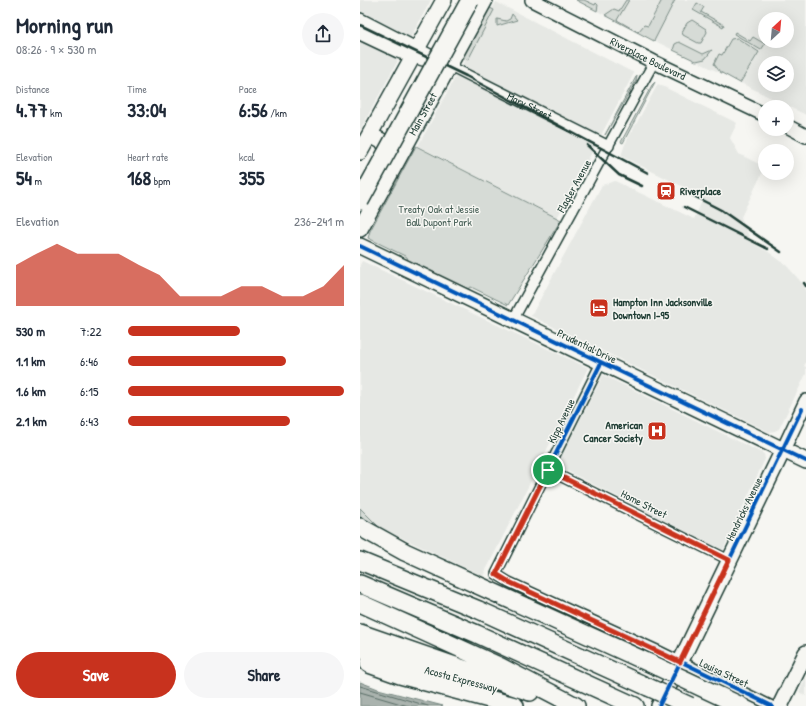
<!DOCTYPE html>
<html lang="en">
<head>
<meta charset="utf-8">
<style>
  :root { --surface:#fff; --page:#f6f6f7; --text:#1f2937; --muted:#747a83; --accent:#c8321e }
  body { margin:0; font-family:"Patrick Hand",sans-serif; background:var(--page); color:var(--text); height:100vh; display:flex; flex-direction:column; font-size:15px; white-space:nowrap }
  * { box-sizing:border-box; margin:0 }
  p { font-size:13px; color:var(--muted) }
  .icon { flex:none; width:22px; height:22px; fill:none; stroke:currentColor; stroke-width:2; stroke-linecap:round; stroke-linejoin:round }
  .map { position:relative; flex:1; overflow:hidden }
  .details { display:flex; flex-direction:column; background:var(--surface); width:360px }
  .details>* { flex:none }
  .needle { width:26px; rotate:26deg }
  .tools { position:absolute; left:398px; top:12px; display:grid; gap:8px }
  .tools a { display:grid; place-items:center; width:36px; height:36px; border-radius:50%; background:var(--surface); box-shadow:0 4px 16px #0002; font-size:20px }
  .pin { position:absolute; display:grid; place-items:center; width:34px; height:34px; color:#fff; margin:-17px; border:2px solid #fff; border-radius:50%; box-shadow:0 1px 4px #0007 }
  .round { display:grid; place-items:center; flex:none; width:42px; height:42px; border-radius:21px; background:var(--page) }
  .head { display:flex; align-items:center; justify-content:space-between; height:68px; padding:0 16px }
  h1 { font-size:22px; font-weight:700; line-height:30px }
  .figures { display:grid; grid-template-columns:repeat(3,1fr); gap:6px; height:68px; padding:4px 16px }
  .figures div { display:grid; align-content:center }
  .figures b { font-size:20px; font-weight:700 }
  .figures small { font-size:11px; font-weight:400 }
  .figures p { font-size:11px }
  .chart { height:112px; padding:8px 16px }
  .chart p { display:flex; justify-content:space-between }
  .chart svg { width:100%; height:72px; margin-top:4px; fill:var(--accent); opacity:.7 }
  .action { display:flex; gap:8px; margin-top:auto; padding:8px 16px }
  .action a { flex:1; height:46px; border-radius:24px; background:var(--accent); color:#fff; font-size:16px; font-weight:700; line-height:46px; text-align:center }
  .action a+a { background:var(--page); color:var(--text) }
  ul { padding:0 16px; list-style:none; font-size:13px }
  li { display:grid; grid-template-columns:64px 48px 1fr; align-items:center; height:30px }
  li i { height:10px; border-radius:5px; background:var(--accent) }
  main { display:flex; flex:1; min-height:0 }
  .map>svg:first-child { display:block }
  .built { fill:#e6e8e4; fill-rule:evenodd }
  .green { fill:#d6dbd6; stroke:#7a8c85 }
  .water { fill:#aab3ae; stroke:#72847d }
  .lines { fill:none; stroke-linecap:round; stroke-linejoin:round }
  .shore { stroke:#576c65; stroke-width:1 }
  .street-casing { stroke:#1f3d34; stroke-width:12 }
  .secondary-casing { stroke:#1f3d34; stroke-width:16 }
  .primary-casing { stroke:#1f3d34; stroke-width:18 }
  .highway-casing { stroke:#1f3d34; stroke-width:20 }
  .street { stroke:#f6f6f2; stroke-width:9 }
  .secondary { stroke:#f6f6f2; stroke-width:13 }
  .primary { stroke:#f6f6f2; stroke-width:15 }
  .highway { stroke:#f6f6f2; stroke-width:17 }
  .rail { stroke:#1f3d34; stroke-width:2.5 }
  .highway-bridge-casing { stroke:#1f3d34; stroke-width:20; stroke-linecap:butt }
  .highway-bridge { stroke:#f6f6f2; stroke-width:17 }
  .cycleway-casing { stroke:#f6f6f2; stroke-width:6 }
  .cycleway { stroke:#0057b8; stroke-width:4 }
  .route-casing { stroke:#fff; stroke-width:8 }
  .route { stroke:#c8321e; stroke-width:5 }
  .labels { text-anchor:middle; stroke-width:3; stroke-linejoin:round; paint-order:stroke }
  .street-label { font-size:11px; fill:#1f3d34; stroke:#f6f6f2 }
  .poi-label { font-size:11px; font-weight:bold; fill:#1f3d34; stroke:#f6f6f2; text-anchor:start }
  .park-label { font-size:11px; fill:#445d54; stroke:#f6f6f2 }
</style>
</head>
<body>
<main>
<section class="details">
<div class="head"><div><h1>Morning run</h1><p>08:26 · 9 × 530 m</p></div><a class="round"><svg class="icon" aria-label="share" viewBox="0 0 24 24"><path d="M12 15V3M7 8l5-5 5 5M5 13v7h14v-7"/></svg></a></div>
<div class="figures">
<div><p>Distance</p><b>4.77<small> km</small></b></div>
<div><p>Time</p><b>33:04</b></div>
<div><p>Pace</p><b>6:56<small> /km</small></b></div>
</div>
<div class="figures">
<div><p>Elevation</p><b>54<small> m</small></b></div>
<div><p>Heart rate</p><b>168<small> bpm</small></b></div>
<div><p>kcal</p><b>355</b></div>
</div>
<div class="chart"><p><span>Elevation</span>236–241 m</p>
<svg viewBox="0 0 160 44" preserveAspectRatio="none"><path d="M0 44V19L10 12L20 6L30 12L40 12L50 12L60 19L70 25L80 38L90 38L100 38L110 32L120 32L130 38L140 38L150 32L160 19V44z"/></svg>
</div>
<ul>
<li><b>530 m</b>7:22<i style="width:52%"></i></li>
<li><b>1.1 km</b>6:46<i style="width:73%"></i></li>
<li><b>1.6 km</b>6:15<i style="width:100%"></i></li>
<li><b>2.1 km</b>6:43<i style="width:75%"></i></li>
</ul>
<div class="action"><a>Save</a><a>Share</a></div>
</section>
<div class="map">
<svg width="446" height="706" viewBox="0 0 446 706">
  <rect width="100%" height="100%" fill="#f6f6f2"/>
  <filter id="ink" filterUnits="userSpaceOnUse"><feTurbulence type="fractalNoise" baseFrequency=".025" numOctaves="2"/><feDisplacementMap in="SourceGraphic" scale="8" xChannelSelector="R" yChannelSelector="G"/><feConvolveMatrix kernelMatrix="1 2 1 2 8 2 1 2 1" color-interpolation-filters="sRGB"/></filter>
  <g filter="url(#ink)">
    <path class="built" d="M 0,0 L 71,0 L 0,130 Z
      M 216,0 L 446,0 L 446,115 L 293,40 ZM 405,19 L 427,19 L 427,41 L 405,41 ZM 405,63 L 427,63 L 427,85 L 405,85 Z
      M 136,2 L 274,73 L 197,218 L 58,146 Z
      M 298,84 L 377,123 L 370,138 L 379,154 L 405,167 L 381,217 L 392,243 L 410,253 L 426,265 L 442,283 L 446,290 L 446,362 L 444,366 L 446,367 L 446,374 L 419,429 L 415,431 L 409,432 L 171,316 L 242,185 L 255,181 L 334,219 L 344,197 L 261,156 L 265,144 Z
      M 2,261 L 228,368 L 123,576 L 19,527 L 0,508 L 0,265 Z
      M 243,375 L 404,454 L 405,459 L 363,550 L 197,466 Z
      M 446,677 L 446,696 L 439,692 Z"/>
    <path class="green" d="M 216,0 L 224,0 L 235,5 L 236,3 L 238,5 L 237,11 Z
      M 266,0 L 269,0 L 257,20 L 278,32 L 284,25 L 288,26 L 302,0 L 315,0 L 294,41 L 245,15 L 254,9 L 259,11 Z
      M 337,3 L 344,7 L 341,12 L 364,25 L 363,27 L 333,10 Z
      M 128,7 L 134,10 L 108,60 L 103,57 L 104,52 Z
      M 152,14 L 157,20 L 137,26 L 137,19 L 146,21 L 150,19 Z
      M 332,20 L 346,29 L 347,32 L 341,43 L 338,43 L 323,35 L 322,32 L 327,23 Z
      M 375,32 L 390,41 L 393,37 L 405,44 L 401,50 L 374,34 Z
      M 377,38 L 399,52 L 380,83 L 360,72 L 354,64 L 359,54 L 362,55 L 371,39 Z
      M 319,42 L 343,54 L 352,50 L 345,59 L 336,61 L 313,50 L 315,44 Z
      M 277,75 L 276,81 L 245,135 Z
      M 295,82 L 263,143 L 261,142 L 292,85 Z
      M 56,146 L 201,220 L 148,305 L 111,287 L 107,289 L 48,261 L 47,257 L 8,238 L 10,231 Z
      M 0,508 L 19,527 L 0,517 Z"/>
    <path class="water" d="M 0,682 L 18,689 L 83,706 L 0,706 Z"/>
    <g class="lines">
      <path class="shore" d="M 0,686 L 68,706
        M 0,692 L 48,706"/>
      <g class="street-casing">
        <g id="street">
          <path id="s1" d="M 90,66 L 249,146"/>
          <path d="M 153,320 L 294,62"/>
          <path d="M 241,363 L 136,574 L 149,582 L 297,650 L 412,706"/>
          <path d="M 188,470 L 369,560"/>
        </g>
      </g>
      <g class="secondary-casing">
        <g id="secondary">
          <path id="s2" d="M 172,0 L 294,62 L 405,115"/>
          <path d="M 0,20 L 85,64"/>
          <path d="M 0,33 L 38,51 L 63,59"/>
          <path d="M 427,126 L 446,136"/>
          <path d="M 423,450 L 446,401"/>
        </g>
      </g>
      <g class="primary-casing">
        <g id="primary">
          <path d="M 10,135 L 41,151"/>
          <path d="M 0,152 L 84,0"/>
          <path id="s3" d="M 0,229 L 125,0"/>
          <path d="M 0,246 L 446,461"/>
          <path d="M 299,706 L 423,450"/>
          <path d="M 420,706 L 446,653"/>
        </g>
      </g>
      <g class="highway-casing">
        <path id="highway" d="M 0,527 L 45,552 L 298,667
          M 0,561 L 119,610 L 288,687
          M 0,584 L 117,634 L 275,706
          M 0,603 L 141,667 L 216,706
          M 0,633 L 170,692
          M 0,649 L 34,661 L 94,677
          M 9,664 L 40,675 L 155,706"/>
      </g>
      <use href="#street" class="street"/>
      <use href="#secondary" class="secondary"/>
      <use href="#primary" class="primary"/>
      <use href="#highway" class="highway"/>
      <path class="rail" d="M 0,25 L 106,76 L 288,173
        M 227,145 L 259,175 L 282,186
        M 330,194 L 361,210 L 421,252
        M 324,207 L 408,249
        M 444,283 L 446,286"/>
      <g class="highway-bridge-casing">
        <path id="highway-bridge" d="M 0,201 L 110,0
          M 298,667 L 381,706
          M 288,687 L 330,706"/>
      </g>
      <use href="#highway-bridge" class="highway-bridge"/>
      <g class="cycleway-casing">
        <path id="cycleway" d="M 0,246 L 446,461
          M 241,363 L 136,574 L 149,582 L 297,650 L 412,706
          M 299,706 L 442,409"/>
      </g>
      <use href="#cycleway" class="cycleway"/>
    </g>
  </g>
  <g class="lines" filter="url(#ink)">
    <g class="route-casing">
      <path id="route" d="M 188,470 L 369,560 L 320,662 L 149,582 L 136,574 Z"/>
    </g>
    <use href="#route" class="route"/>
  </g>
  <defs>
    <g id="station-square" transform="scale(1)"><rect x="-9" y="-9" width="18" height="18" rx="4" fill="#c8321e" stroke="#f6f6f2"/><path d="M-3-6H3Q5-6 5-4V2Q5 4 3 4L4.5 6H3L1.5 4h-3L-3 6H-4.5L-3 4Q-5 4-5 2V-4Q-5-6-3-6ZM-3.5-4v3h7v-3ZM-3.5 1v1.5H-2V1ZM2 1v1.5H3.5V1Z" fill="#fff"/></g>
    <g id="hotel-square" transform="scale(1)"><rect x="-9" y="-9" width="18" height="18" rx="4" fill="#c8321e" stroke="#f6f6f2"/><path d="M-6-4.5h1.5V1H6V5H4.5V3h-9V5H-6ZM-4 0a1.8 1.8 0 1 1 3.6 0ZM.5 0V-2.5h3Q6-2.5 6 0Z" fill="#fff"/></g>
    <g id="hospital-square" transform="scale(1)"><rect x="-9" y="-9" width="18" height="18" rx="4" fill="#c8321e" stroke="#f6f6f2"/><path d="M-5-5h3v3.5h4V-5h3V5h-3V1.5h-4V5h-3Z" fill="#fff"/></g>
  </defs>
  <g fill-rule="evenodd">
    <use href="#station-square" x="306" y="191"/>
    <use href="#hotel-square" x="239" y="308"/>
    <use href="#hospital-square" x="297" y="431"/>
  </g>
  <g class="labels">
    <g class="street-label">
      <text dy="4" stroke="none"><textPath href="#s2" startOffset="130">Riverplace Boulevard</textPath></text>
      <text dy="4" stroke="none"><textPath href="#s1" startOffset="89">Mary Street</textPath></text>
      <text dy="4" stroke="none"><textPath href="#s3" startOffset="131">Main Street</textPath></text>
      <text transform="translate(214 186) rotate(-61)" y="4">Flagler Avenue</text>
      <text transform="translate(227 346) rotate(26)" y="4">Prudential Drive</text>
      <text transform="translate(201 421) rotate(-64)" y="4">Kipp Avenue</text>
      <text transform="translate(284 504) rotate(27)" y="4">Home Street</text>
      <text transform="translate(384 509) rotate(-64)" y="4">Hendricks Avenue</text>
      <text transform="translate(364 673) rotate(25)" y="4">Louisa Street</text>
      <text transform="translate(101 679) rotate(15)" y="4">Acosta Expressway</text>
    </g>
    <g class="poi-label">
      <text x="320" y="195">Riverplace</text>
      <text x="253" y="306">Hampton Inn Jacksonville<tspan x="253" dy="13">Downtown I-95</tspan></text>
      <text x="283" y="429" text-anchor="end">American<tspan x="283" dy="13">Cancer Society</tspan></text>
    </g>
    <g class="park-label">
      <text x="79" y="213">Treaty Oak at Jessie<tspan x="79" dy="13">Ball Dupont Park</tspan></text>
    </g>
  </g>
</svg>
<div class="tools">
<a><svg class="needle" viewBox="-14 -14 28 28"><path d="M0-13l5 13h-10z" fill="#e53935"/><path d="M0 13l5-13h-10z" fill="#747a83"/></svg></a>
<a><svg class="icon" aria-label="layers" viewBox="0 0 24 24"><path d="M12 4l9 5-9 5-9-5zM3 14l9 5 9-5"/></svg></a>
<a>+</a>
<a>−</a>
</div>
<div class="pin" style="left:188px;top:470px;background:#1e9e55"><svg class="icon" aria-label="arrive" viewBox="0 0 24 24"><path d="M6 21V4h12l-3 4 3 4H6"/></svg></div>
</div>
</main>
</body>
</html>
